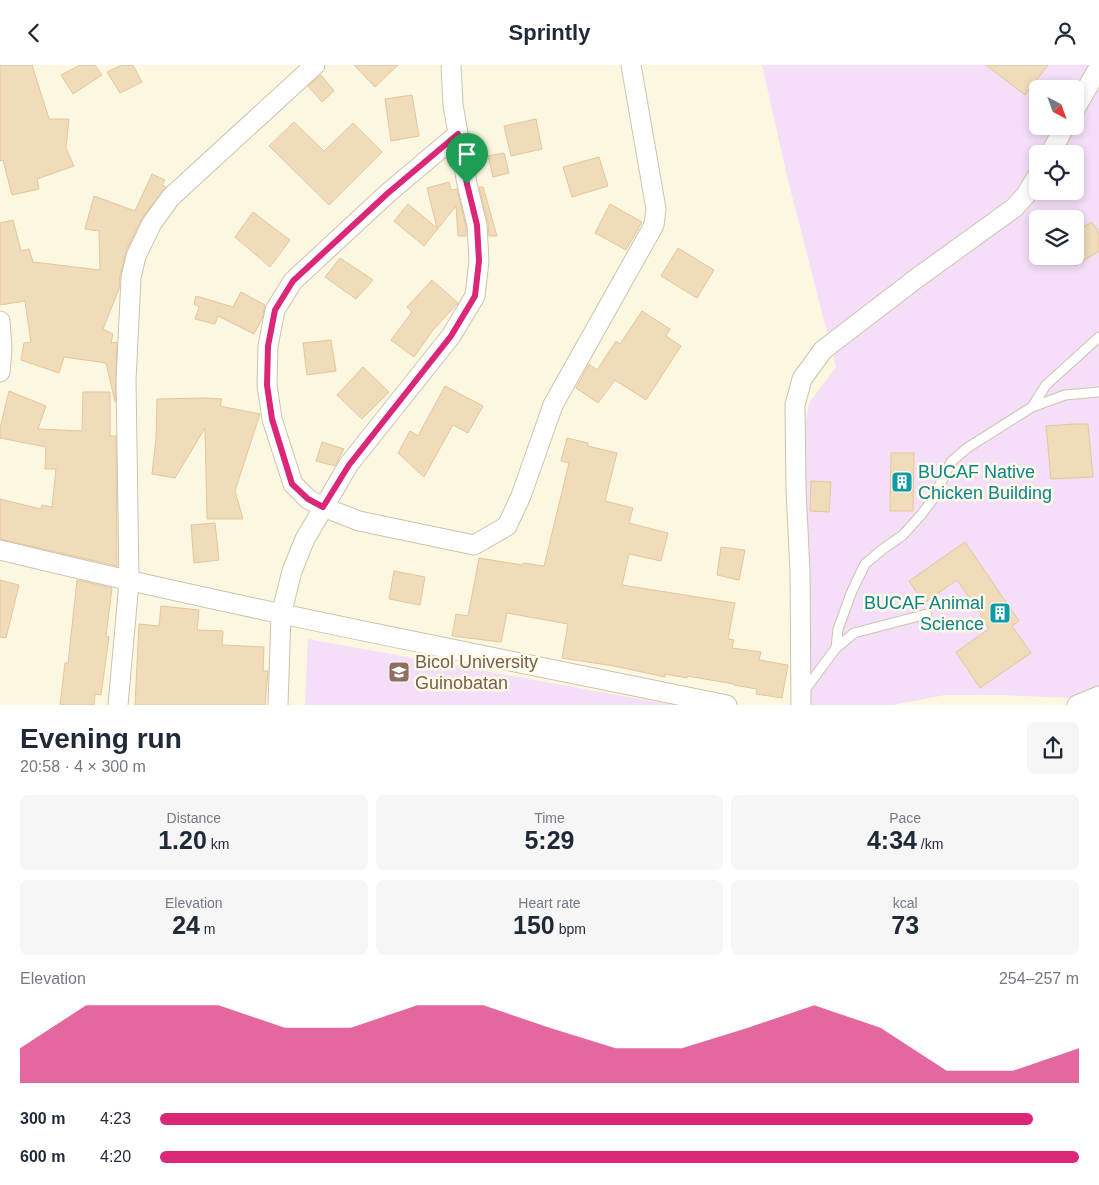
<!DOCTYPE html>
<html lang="en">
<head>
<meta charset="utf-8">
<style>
  :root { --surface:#fff; --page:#f6f6f7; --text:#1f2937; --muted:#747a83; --accent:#db2777 }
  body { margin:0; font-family:Arial,sans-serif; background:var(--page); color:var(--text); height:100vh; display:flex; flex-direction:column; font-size:19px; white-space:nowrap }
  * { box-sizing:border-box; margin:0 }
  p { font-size:16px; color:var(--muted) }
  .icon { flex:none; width:28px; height:28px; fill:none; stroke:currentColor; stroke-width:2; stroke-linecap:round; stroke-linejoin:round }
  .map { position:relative; height:640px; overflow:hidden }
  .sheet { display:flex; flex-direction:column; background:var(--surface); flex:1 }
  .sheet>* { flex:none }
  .needle { width:32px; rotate:139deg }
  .buttons { position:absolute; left:1029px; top:15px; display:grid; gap:10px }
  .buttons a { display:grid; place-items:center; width:55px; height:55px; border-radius:8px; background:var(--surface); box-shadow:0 2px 8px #0003; font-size:25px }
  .pin { position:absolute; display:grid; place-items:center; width:42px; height:42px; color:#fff; margin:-51px -21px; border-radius:50% 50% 50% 0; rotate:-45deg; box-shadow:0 0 5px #0007 }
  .pin .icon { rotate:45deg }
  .round { display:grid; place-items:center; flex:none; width:52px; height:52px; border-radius:8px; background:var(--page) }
  .headline { display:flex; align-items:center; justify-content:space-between; height:85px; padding:0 20px }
  h1 { font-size:28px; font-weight:700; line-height:38px }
  .stats { display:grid; grid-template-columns:repeat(3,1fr); gap:8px; height:85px; padding:5px 20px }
  .stats div { display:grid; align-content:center; border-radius:8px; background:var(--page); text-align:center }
  .stats b { font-size:25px; font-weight:700 }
  .stats small { font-size:14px; font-weight:400 }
  .stats p { font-size:14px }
  .chart { height:140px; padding:10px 20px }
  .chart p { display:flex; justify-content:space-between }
  .chart svg { width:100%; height:90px; margin-top:5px; fill:var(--accent); opacity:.7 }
  ul { padding:0 20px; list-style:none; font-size:16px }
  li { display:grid; grid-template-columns:80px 60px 1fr; align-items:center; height:38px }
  li i { height:12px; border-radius:6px; background:var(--accent) }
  header { display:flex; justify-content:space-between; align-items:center; height:65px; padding:0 20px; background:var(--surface); font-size:22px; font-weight:700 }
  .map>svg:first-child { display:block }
  .education { fill:#f4def8; fill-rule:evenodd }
  .building { fill:#f0dcba; stroke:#e3c79a }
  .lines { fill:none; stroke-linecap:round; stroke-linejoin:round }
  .service-casing { stroke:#cec3ac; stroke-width:11 }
  .minor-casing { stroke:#cec3ac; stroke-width:21 }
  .service { stroke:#fff; stroke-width:9 }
  .minor { stroke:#fff; stroke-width:19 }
  .route-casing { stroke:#fff; stroke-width:10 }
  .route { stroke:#db2777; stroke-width:6 }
  .labels { text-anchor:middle; stroke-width:5; stroke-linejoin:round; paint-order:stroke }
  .culture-label { font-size:18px; fill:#0d838f; stroke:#fffbe7; text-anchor:start }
  .education-label { font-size:18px; fill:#785e54; stroke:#fffbe7; text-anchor:start }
</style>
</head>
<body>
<header><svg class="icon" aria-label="back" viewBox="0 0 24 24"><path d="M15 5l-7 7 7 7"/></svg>Sprintly<svg class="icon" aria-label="person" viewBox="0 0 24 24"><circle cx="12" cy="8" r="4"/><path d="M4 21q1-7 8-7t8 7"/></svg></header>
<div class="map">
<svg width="1099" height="640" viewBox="0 0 1099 640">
  <rect width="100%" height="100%" fill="#fcf7e1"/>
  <path class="education" d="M 762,0 L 1099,0 L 1099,621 L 1073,633 L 1001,630 L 945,630 L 892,640 L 809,640 L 801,389 L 809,338 L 836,302 L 788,115 ZM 1038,24 L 1075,24 L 1075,61 L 1038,61 ZM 1038,89 L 1075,89 L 1075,126 L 1038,126 ZM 1038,154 L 1075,154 L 1075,191 L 1038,191 Z
    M 308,574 L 673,640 L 305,640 Z"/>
  <path class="building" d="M 0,0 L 32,0 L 49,54 L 69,54 L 66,83 L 74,101 L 37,114 L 39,124 L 12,130 L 3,95 L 0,96 Z
    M 80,0 L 95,0 L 102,10 L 73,29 L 61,10 Z
    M 122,0 L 133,0 L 142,17 L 120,28 L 107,7 Z
    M 354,0 L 398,0 L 375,22 Z
    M 986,0 L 1048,0 L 1025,30 Z
    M 321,10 L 334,26 L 322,37 L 308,21 Z
    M 412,30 L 419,71 L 391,76 L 385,34 Z
    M 536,54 L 542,84 L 511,91 L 504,61 Z
    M 294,57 L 324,86 L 353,58 L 382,87 L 329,140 L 269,81 Z
    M 504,88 L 509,108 L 493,112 L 488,91 Z
    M 599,92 L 608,121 L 572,132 L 563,102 Z
    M 152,109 L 165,115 L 162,120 L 166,122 L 143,152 L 126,186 L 120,211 L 119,224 L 103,264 L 113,269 L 111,278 L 117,277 L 115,337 L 106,298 L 64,292 L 59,308 L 21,295 L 24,278 L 31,277 L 25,236 L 0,240 L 0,158 L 13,155 L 21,186 L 29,184 L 33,197 L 100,205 L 99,166 L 85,164 L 94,131 L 135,146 Z
    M 449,117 L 451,125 L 457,124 L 466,162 L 466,171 L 458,171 L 456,141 L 424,181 L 394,156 L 408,139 L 437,163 L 427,123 Z
    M 479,122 L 483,122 L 497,171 L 489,171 L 488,158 Z
    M 610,139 L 642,157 L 626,185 L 595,168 Z
    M 253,147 L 290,175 L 270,202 L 235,172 Z
    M 1092,157 L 1099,168 L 1099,186 L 1075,201 L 1075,167 Z
    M 678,183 L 714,205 L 697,233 L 661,211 Z
    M 340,193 L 373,215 L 356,234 L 325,212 Z
    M 432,215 L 458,238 L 433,265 L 414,292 L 391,275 L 412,247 L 407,242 Z
    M 241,227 L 265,240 L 262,254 L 254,269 L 218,251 L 215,259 L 195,254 L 199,242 L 194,239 L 196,231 L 233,242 Z
    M 642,246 L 670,264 L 666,271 L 681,281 L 646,335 L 615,315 L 598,338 L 576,323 L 589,299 L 597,305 L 616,276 L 620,279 Z
    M 331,275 L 336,306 L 307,310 L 303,278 Z
    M 363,302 L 389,327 L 362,354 L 337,330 Z
    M 445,321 L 483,341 L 468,368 L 453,360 L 424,412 L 398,388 L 410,366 L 418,371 Z
    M 9,326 L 46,341 L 38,364 L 82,366 L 83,327 L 110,327 L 110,371 L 116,371 L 117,501 L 0,474 L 0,434 L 41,444 L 42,440 L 52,442 L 56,404 L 45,404 L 46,382 L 0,373 L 0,363 Z
    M 204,333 L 222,334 L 220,341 L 260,349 L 235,426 L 243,454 L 207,454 L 205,363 L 175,413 L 152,409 L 156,374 L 157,334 Z
    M 1074,359 L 1088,359 L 1093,412 L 1051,414 L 1046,361 Z
    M 567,373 L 588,378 L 588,381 L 617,388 L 605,436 L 633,443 L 629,458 L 668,468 L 661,496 L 629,489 L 622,520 L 735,538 L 728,574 L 734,575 L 732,583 L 761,587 L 759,595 L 788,600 L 782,633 L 756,629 L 757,624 L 734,620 L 734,619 L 687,611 L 687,613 L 665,609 L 665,612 L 614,601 L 562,593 L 568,559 L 507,548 L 501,577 L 452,571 L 456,549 L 468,551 L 479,493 L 522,500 L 523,498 L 544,501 L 569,398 L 561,396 Z
    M 322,377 L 344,384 L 335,401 L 316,396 Z
    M 891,388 L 914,388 L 913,446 L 890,446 Z
    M 811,416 L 831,417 L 829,447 L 810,446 Z
    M 215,458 L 219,495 L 194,498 L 191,460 Z
    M 965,477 L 1019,556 L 1012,561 L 1031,588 L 980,623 L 956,587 L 989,564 L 981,552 L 982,551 L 957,515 L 924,538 L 909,516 Z
    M 721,482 L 745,485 L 739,515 L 717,510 Z
    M 394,506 L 425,512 L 420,540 L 389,534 Z
    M 0,515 L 19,520 L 6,573 L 0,572 Z
    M 77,515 L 112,523 L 106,571 L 109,572 L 101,630 L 95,629 L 94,640 L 60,640 L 65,598 L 68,598 Z
    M 161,541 L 199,545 L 197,565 L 223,566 L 222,580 L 264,582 L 263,606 L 268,606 L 265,640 L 135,640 L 139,559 L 159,561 Z"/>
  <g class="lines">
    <g class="service-casing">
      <path id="service" d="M 1032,342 L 1065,330 L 1099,327
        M 836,583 L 838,564 L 852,526 L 865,499 L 883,484 L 903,470 L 921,450 L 933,434 L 951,397 L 967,383 L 1032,342 L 1046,320 L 1099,272
        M 804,626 L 836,583 L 854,568 L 927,549"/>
    </g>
    <g class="minor-casing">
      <path id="minor" d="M 1075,44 L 1099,2
        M 458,69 L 388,128 L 293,216 L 275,245 L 268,281 L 267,320 L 272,354 L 293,419 L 308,434 L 323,442 L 359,456 L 474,480 L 507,461 L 521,431 L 553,340 L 654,160 L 656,144 L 631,0
        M 1050,89 L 1065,61
        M 0,256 L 2,284 L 0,307
        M 0,485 C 241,544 484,590 727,640
        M 118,640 L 129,517 L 126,315 L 131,213 L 136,191 L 152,158 L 171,132 L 315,0
        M 278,640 L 281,550 L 292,506 L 305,474 L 349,399 L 451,271 L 475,231 L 479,196 L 477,160 L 467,119 L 453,40 L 451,0
        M 801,640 L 800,507 L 796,424 L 795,340 L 802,314 L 823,285 L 917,213 L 1014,143 L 1025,131 L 1038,110
        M 1077,640 L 1099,631"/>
    </g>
    <use href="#service" class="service"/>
    <use href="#minor" class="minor"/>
  </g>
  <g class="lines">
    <g class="route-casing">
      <path id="route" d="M 458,69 L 467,119 L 477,160 L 479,196 L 475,231 L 451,271 L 349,400 L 323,442 L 308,434 L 292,419 L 272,354 L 267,320 L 268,281 L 275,245 L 293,216 L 388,128 Z"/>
    </g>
    <use href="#route" class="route"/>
  </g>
  <defs>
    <g id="building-square" transform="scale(1.125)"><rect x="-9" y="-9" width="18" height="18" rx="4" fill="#0f9aa8" stroke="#fffbe7"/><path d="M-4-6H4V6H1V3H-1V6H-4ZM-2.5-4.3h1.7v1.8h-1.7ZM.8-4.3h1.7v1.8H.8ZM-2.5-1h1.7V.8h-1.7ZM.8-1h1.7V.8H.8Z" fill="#fff"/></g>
    <g id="university-square" transform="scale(1.125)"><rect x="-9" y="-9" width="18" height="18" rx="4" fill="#8d6e63" stroke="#fffbe7"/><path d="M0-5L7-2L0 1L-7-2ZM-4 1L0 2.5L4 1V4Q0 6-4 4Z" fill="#fff"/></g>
  </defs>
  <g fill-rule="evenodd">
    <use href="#building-square" x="902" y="417"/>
    <use href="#building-square" x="1000" y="548"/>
    <use href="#university-square" x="399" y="607"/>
  </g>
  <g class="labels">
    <g class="culture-label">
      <text x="918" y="413">BUCAF Native<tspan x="918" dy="21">Chicken Building</tspan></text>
      <text x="984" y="544" text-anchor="end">BUCAF Animal<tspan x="984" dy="21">Science</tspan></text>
    </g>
    <g class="education-label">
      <text x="415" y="603">Bicol University<tspan x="415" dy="21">Guinobatan</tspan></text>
    </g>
  </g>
</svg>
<div class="buttons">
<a><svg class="needle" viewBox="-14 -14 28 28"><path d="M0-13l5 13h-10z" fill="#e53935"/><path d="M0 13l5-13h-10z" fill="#747a83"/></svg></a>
<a><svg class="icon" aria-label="locate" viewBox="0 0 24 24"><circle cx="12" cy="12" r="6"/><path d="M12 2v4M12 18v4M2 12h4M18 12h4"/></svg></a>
<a><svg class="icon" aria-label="layers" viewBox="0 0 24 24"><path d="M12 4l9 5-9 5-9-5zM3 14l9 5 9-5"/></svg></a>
</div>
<div class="pin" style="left:467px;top:119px;background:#1e9e55"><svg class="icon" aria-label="arrive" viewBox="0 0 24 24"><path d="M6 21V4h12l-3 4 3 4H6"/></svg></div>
</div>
<section class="sheet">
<div class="headline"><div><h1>Evening run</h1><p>20:58 · 4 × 300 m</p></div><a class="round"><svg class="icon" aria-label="share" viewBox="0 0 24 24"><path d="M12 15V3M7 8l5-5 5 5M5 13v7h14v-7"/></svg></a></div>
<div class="stats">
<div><p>Distance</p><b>1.20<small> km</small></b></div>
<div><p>Time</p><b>5:29</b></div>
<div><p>Pace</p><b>4:34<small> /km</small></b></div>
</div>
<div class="stats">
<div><p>Elevation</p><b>24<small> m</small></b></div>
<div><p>Heart rate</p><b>150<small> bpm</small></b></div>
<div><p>kcal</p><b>73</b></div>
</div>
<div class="chart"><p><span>Elevation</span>254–257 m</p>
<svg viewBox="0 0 160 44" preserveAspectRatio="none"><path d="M0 44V27L10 6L20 6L30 6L40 17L50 17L60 6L70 6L80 17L90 27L100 27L110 17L120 6L130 17L140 38L150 38L160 27V44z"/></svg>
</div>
<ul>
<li><b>300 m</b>4:23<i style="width:95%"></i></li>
<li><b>600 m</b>4:20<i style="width:100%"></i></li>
</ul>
</section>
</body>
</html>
